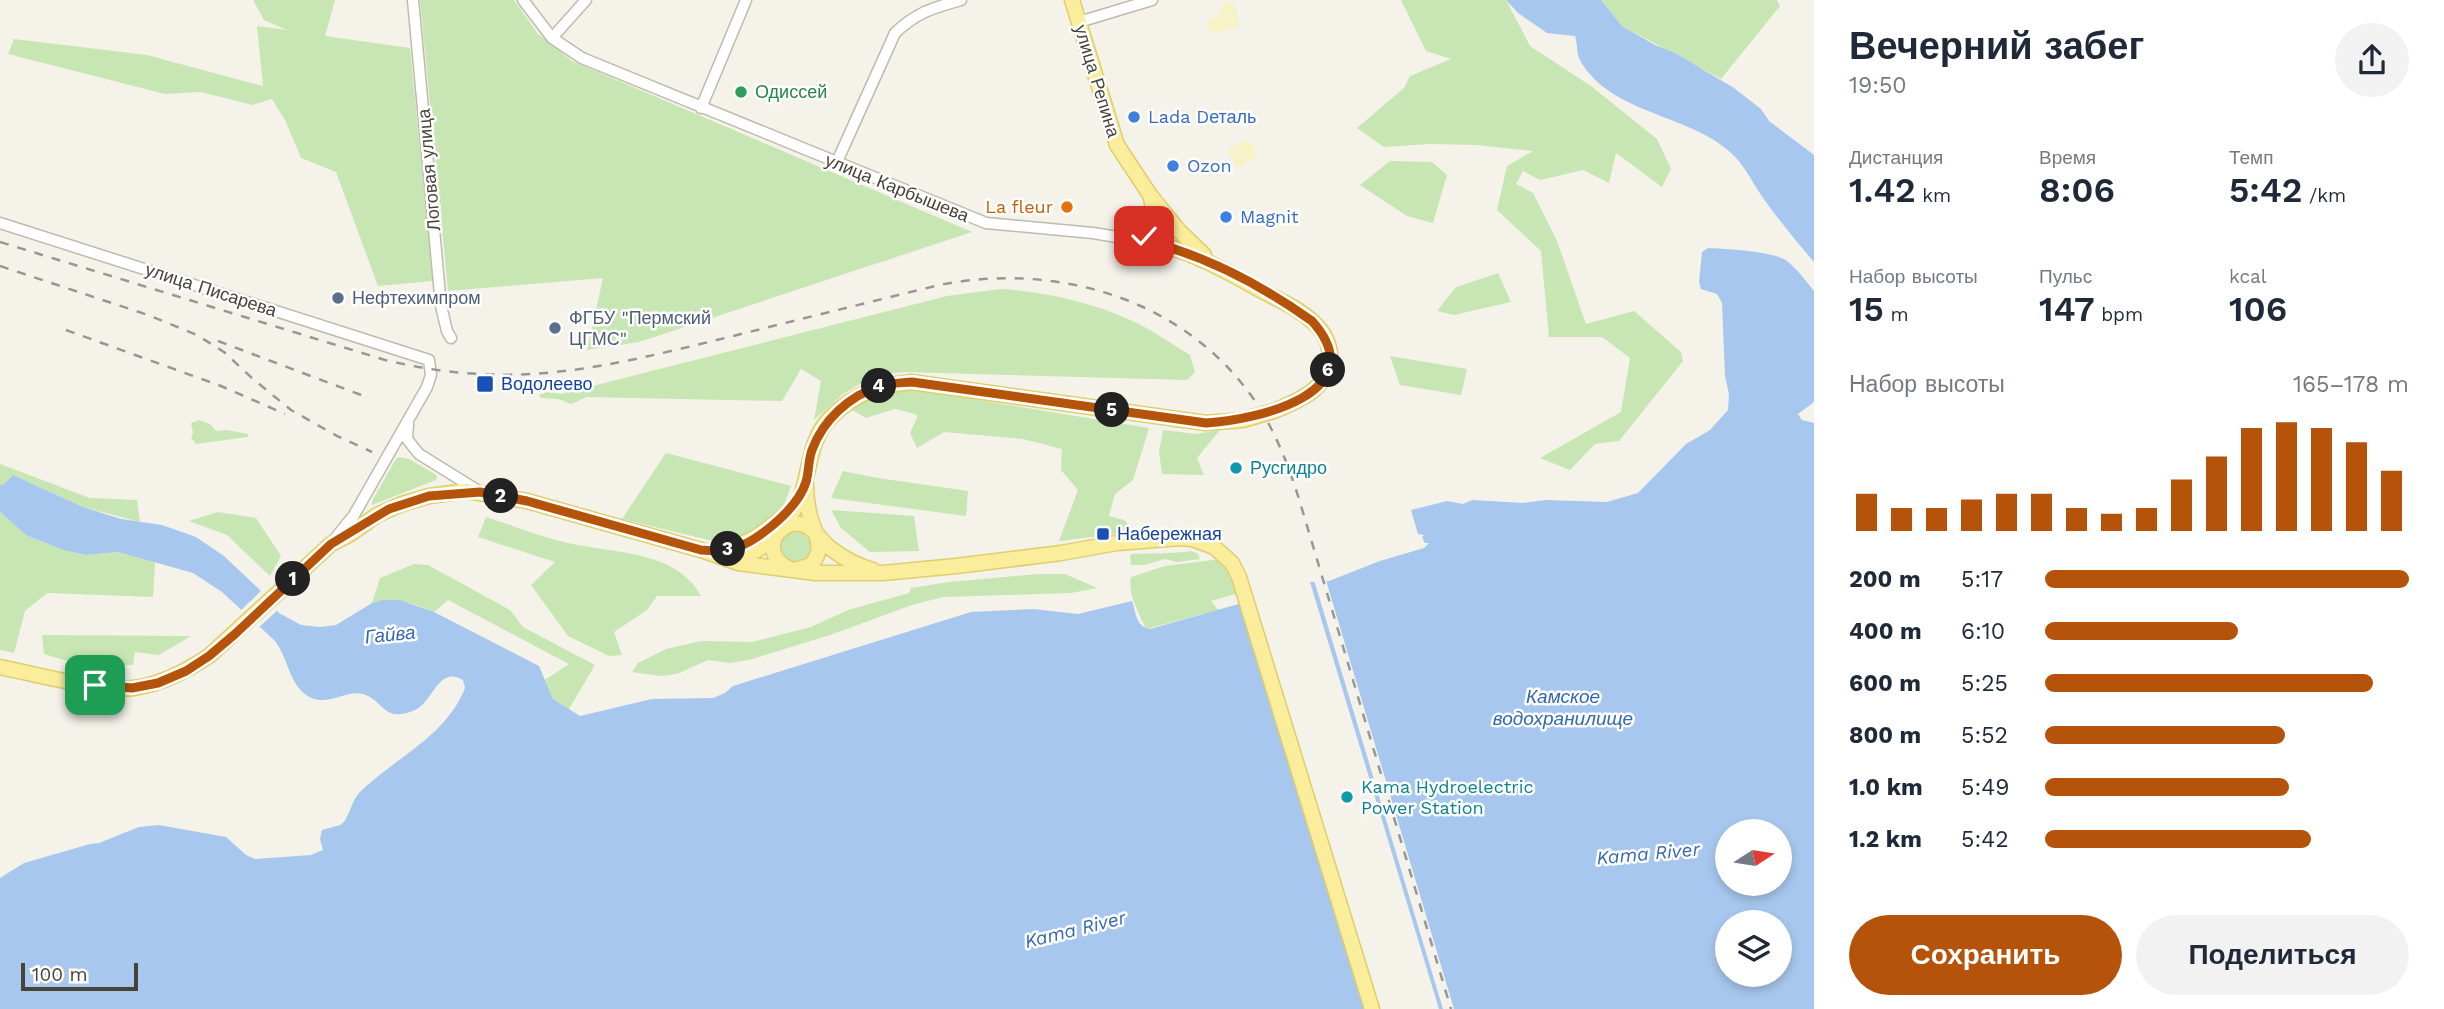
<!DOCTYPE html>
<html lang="ru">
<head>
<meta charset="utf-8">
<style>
  :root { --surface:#fff; --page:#f2f2f3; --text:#1f2937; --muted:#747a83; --accent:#b45309 }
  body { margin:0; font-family:"Work Sans",sans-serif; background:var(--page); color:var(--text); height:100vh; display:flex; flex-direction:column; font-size:26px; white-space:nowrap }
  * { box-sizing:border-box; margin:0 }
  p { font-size:23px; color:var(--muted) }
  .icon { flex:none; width:38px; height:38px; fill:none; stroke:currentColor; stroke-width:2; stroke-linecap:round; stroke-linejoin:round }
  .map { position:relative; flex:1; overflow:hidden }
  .panel { display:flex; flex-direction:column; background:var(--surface); width:630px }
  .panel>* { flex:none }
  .needle { width:46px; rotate:78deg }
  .buttons { position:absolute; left:1715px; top:819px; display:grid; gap:14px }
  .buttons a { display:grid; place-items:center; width:77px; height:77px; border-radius:50%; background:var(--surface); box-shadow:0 4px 10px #0003; font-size:35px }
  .scale { position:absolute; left:21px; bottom:18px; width:117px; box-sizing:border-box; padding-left:7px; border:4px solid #474338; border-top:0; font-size:19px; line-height:24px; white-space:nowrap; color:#474338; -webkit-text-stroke:5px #fff; paint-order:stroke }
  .pin { position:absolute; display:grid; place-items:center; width:60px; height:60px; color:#fff; margin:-30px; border-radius:14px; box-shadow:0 4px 10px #0006 }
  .km { position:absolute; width:35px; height:35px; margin:-18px; border-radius:50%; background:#222; color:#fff; font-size:19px; line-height:35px; text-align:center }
  .round { display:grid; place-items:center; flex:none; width:74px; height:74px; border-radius:37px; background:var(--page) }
  .headline { display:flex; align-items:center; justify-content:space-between; height:119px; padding:0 35px }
  h1 { font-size:38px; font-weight:600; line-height:52px }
  .stats { display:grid; grid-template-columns:repeat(3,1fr); gap:10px; height:119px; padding:7px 35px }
  .stats div { display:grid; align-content:center }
  .stats b { font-size:35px; font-weight:600 }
  .stats small { font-size:19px; font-weight:400 }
  .stats p { font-size:19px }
  .chart { height:196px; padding:14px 35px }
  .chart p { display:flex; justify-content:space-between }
  .chart svg { width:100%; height:126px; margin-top:7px; stroke:var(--accent); stroke-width:6 }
  .button { display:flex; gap:14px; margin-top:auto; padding:14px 35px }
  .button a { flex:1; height:80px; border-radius:42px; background:var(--accent); color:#fff; font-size:28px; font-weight:600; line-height:80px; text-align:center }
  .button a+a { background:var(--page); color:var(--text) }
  ul { padding:0 35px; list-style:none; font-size:23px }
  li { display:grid; grid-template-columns:112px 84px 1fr; align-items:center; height:52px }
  li i { height:18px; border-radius:9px; background:var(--accent) }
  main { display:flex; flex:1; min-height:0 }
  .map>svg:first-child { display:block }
  .green { fill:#c8e6b4 }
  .sand { fill:#f6f3c7 }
  .water { fill:#a8c7ee; fill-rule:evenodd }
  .pier { fill:#f4f2e9 }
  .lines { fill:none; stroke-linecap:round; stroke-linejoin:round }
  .minor-casing { stroke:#bfbbac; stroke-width:13 }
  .major-casing { stroke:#dfce6c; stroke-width:17 }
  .minor { stroke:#fff; stroke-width:10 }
  .major { stroke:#faed9c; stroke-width:14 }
  .rail { stroke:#979797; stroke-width:2.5; stroke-dasharray:9 9; stroke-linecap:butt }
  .major-bridge-casing { stroke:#dfce6c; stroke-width:17; stroke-linecap:butt }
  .major-bridge { stroke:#faed9c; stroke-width:14 }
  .route-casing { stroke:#fff; stroke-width:14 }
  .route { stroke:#b45309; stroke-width:9 }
  .leisure-dot { fill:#2e9e5b; stroke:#fff; stroke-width:2.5 }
  .shop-dot { fill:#3f7fe0; stroke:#fff; stroke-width:2.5 }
  .food-dot { fill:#e8710a; stroke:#fff; stroke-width:2.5 }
  .service-dot { fill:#5c6f8a; stroke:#fff; stroke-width:2.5 }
  .transit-dot { fill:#1a4fb4; stroke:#fff; stroke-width:2.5 }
  .culture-dot { fill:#0f9aa8; stroke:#fff; stroke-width:2.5 }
  .labels { text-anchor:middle; stroke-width:5; stroke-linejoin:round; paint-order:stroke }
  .street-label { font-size:18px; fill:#474338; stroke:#fff }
  .leisure-label { font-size:18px; fill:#27864d; stroke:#fff; text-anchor:start }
  .shop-label { font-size:18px; fill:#366cbe; stroke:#fff; text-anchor:start }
  .food-label { font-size:18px; fill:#c56008; stroke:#fff; text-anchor:end }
  .service-label { font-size:18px; fill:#4e5e75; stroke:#fff; text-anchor:start }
  .transit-label { font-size:18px; fill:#164399; stroke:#fff; text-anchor:start }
  .culture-label { font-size:18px; fill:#0d838f; stroke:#fff; text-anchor:start }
  .water-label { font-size:19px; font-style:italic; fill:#3469af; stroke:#fff }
</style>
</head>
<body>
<main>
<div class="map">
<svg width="1814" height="1009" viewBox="0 0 1814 1009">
  <rect width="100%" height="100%" fill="#f4f2e9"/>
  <path class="green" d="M 253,0 L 335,0 L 325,36 L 410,48 L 433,281 L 378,286 L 336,172 L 301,158 L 285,120 L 272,99 L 252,105 L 201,92 L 165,94 L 8,54 L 14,39 L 147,55 L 263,86 L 257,26 L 287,30 L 264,20 Z
    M 420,0 L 514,0 L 538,34 L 572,61 L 972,232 L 639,342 L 587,350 L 603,278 L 448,291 Z
    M 1401,0 L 1506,0 L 1530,46 L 1591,86 L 1657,139 L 1671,169 L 1662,187 L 1616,153 L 1609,183 L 1583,170 L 1540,180 L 1523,171 L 1516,184 L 1533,193 L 1557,241 L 1586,324 L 1634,311 L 1681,352 L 1683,361 L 1619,441 L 1595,444 L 1570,470 L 1540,458 L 1621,412 L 1630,358 L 1602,337 L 1549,337 L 1541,251 L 1497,210 L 1507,166 L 1533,151 L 1476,145 L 1430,144 L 1384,147 L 1357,128 L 1404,88 L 1410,76 L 1451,59 L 1426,51 Z
    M 1601,0 L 1777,0 L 1780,6 L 1721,79 L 1622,26 Z
    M 1390,161 L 1432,162 L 1447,175 L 1433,223 L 1407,216 L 1360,185 Z
    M 1498,273 L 1511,302 L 1454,315 L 1437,311 L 1456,287 Z
    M 1000,289 C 1041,291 1091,302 1128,319 C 1150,328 1170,343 1190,355 L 1195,372 L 1187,380 L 906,372 L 877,374 L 843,394 L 814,420 L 821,381 L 801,369 L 782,401 L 587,397 L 571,404 L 558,399 L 541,398 L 539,395 L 547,392 L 561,394 L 947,296 Z
    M 1390,356 L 1467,369 L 1461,395 L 1400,385 Z
    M 904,388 L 1149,428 L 1133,480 L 1115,494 L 1109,516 L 1124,520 L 1135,532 L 1059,541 L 1078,490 L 1061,470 L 1062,449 L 1023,439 L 944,432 L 917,448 L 910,433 L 918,415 L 895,409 L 866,418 L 850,409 L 878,394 Z
    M 199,420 L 210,424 L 216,431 L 227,430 L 248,434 L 248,437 L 196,444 L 191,438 L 193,433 L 191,423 Z
    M 1163,430 L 1196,434 L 1220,430 L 1197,458 L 1204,475 L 1162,474 L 1159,452 Z
    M 666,453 L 791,486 L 782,510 L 768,526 L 748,538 L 725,544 L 622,519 Z
    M 399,457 L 409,459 L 433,473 L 437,476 L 436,480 L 372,505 L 372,501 L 396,459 Z
    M 0,464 L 90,498 L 137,500 L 140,522 L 83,507 L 13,475 L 3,485 L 0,484 Z
    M 843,471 L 878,478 L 968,491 L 966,516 L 831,498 Z
    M 831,510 L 914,516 L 919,551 L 870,552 L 841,528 Z
    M 0,512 L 26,535 L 63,550 L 86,555 L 118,552 L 155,562 L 153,597 L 47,593 L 25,611 L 14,653 L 0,650 Z
    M 218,512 L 256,518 L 281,556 L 270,576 L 227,535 L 189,521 Z
    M 486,517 C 512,525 537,536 564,542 C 609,554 675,548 701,596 L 657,596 L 647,610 L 614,632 L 622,655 L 609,656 L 568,636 L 531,585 L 555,562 L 478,537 Z
    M780 548a16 16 0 1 1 32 0a16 16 0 1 1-32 0Z
    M 1191,551 L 1198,554 L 1200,559 L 1177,562 L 1165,559 L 1144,565 L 1131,565 L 1130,556 L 1132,554 C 1152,553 1172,554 1191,551 Z
    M 1221,559 L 1224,562 L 1239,593 L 1211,601 L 1218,610 L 1146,629 C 1139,614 1127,593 1131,577 L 1165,566 Z
    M 414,564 L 428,565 L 510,610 L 523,627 L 595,665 L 569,709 L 553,699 L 545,680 L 569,664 L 448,600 L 434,612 C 413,603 394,596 372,603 L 380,578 Z
    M 1039,574 L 1065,574 L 1097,588 L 1071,593 L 943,597 L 912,605 L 833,634 L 749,660 L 730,663 L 708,660 L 677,674 L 660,676 L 632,672 L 638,663 L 666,649 L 701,641 L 752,642 L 811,627 L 848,610 L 909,593 L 911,588 L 949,582 Z
    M 42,635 L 191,636 L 159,655 L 135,652 L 133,665 L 77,664 L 44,654 Z"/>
  <path class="sand" d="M 1234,3 L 1240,26 L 1211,34 L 1207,22 L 1221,13 L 1222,4 Z
    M 1245,140 L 1253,145 L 1257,156 L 1237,168 L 1228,151 Z"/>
  <path class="water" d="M 1506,0 L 1601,0 L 1622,26 L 1655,45 L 1675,53 L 1734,88 L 1761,109 L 1769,121 L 1814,155 L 1814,262 C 1796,241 1777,218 1761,195 C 1751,180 1744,164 1730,152 C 1688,114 1612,114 1581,62 C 1576,54 1578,45 1575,36 L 1547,33 L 1518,13 Z
    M 1708,248 C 1726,249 1773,251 1787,261 C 1797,269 1806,281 1814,291 L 1814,402 L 1798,414 L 1802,420 L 1814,423 L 1814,1009 L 1439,1009 L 1310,582 L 1329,581 L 1380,561 L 1424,548 L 1429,543 L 1425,543 L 1422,537 L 1424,535 L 1418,534 L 1411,510 L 1447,501 L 1463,504 L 1472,500 L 1523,503 L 1546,500 L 1607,502 L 1638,493 L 1686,444 L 1710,430 L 1728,410 L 1729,394 L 1725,376 L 1722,303 L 1717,294 L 1701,289 L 1699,282 L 1702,252 ZM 1727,831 L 1780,831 L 1780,884 L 1727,884 ZM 1727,922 L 1780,922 L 1780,975 L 1727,975 Z
    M 13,475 L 83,507 L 121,519 L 162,525 L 196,537 L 224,556 L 259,589 L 279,613 L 301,625 L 320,627 L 336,625 L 372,603 L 383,600 L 400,600 L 434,612 L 539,666 L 553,699 L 580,716 L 652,699 L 713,698 L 725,693 L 733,686 L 971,612 L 1033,609 L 1078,614 L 1132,601 C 1136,613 1136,627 1150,629 L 1242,603 L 1365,1009 L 0,1009 L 0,878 L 24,863 L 90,844 L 99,843 L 139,827 L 159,825 L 226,837 L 246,855 L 255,859 L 311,855 L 323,850 L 320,839 L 322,830 L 340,825 L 344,822 C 350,813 352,801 359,793 C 394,758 446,737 465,688 L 463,680 C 438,665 434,701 415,710 C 383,724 384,700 363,694 C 345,689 326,709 306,695 C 288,682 288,656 274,640 L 222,592 L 193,573 L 118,552 L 86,555 L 63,550 L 26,535 L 0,512 L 0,484 L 3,485 Z"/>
  <path class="pier" d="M 1324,577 L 1325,577 L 1454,1009 L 1443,1009 L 1314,580 Z
    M 263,589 L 280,608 L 256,630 L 239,612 Z"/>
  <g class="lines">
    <g class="minor-casing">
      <path id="minor" d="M 413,0 L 441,306 L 447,331 L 451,338
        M 523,0 L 552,38 L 582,58 L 986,223 L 1093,233 L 1159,244
        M 1079,22 L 1152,0
        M 552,38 L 586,0
        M 701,108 L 746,0
        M 836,164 L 895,33 C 917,12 933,8 961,0
        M 0,223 L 429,360 L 431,375 L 427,387 L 354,515 L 333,541
        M 408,424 L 407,439 L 419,454 L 477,490"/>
    </g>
    <g class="major-casing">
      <path id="major" d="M 1072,0 L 1117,145 L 1150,195 L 1179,231 L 1204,255
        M 1150,195 C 1156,211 1151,228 1159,244 C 1196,254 1228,272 1262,291 C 1279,300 1298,308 1313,322 C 1322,330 1329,341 1330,354 C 1331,388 1300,400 1274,411
        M 806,484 C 806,493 807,503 809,512 C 813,531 827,548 811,565 L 795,570 C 782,567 772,558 773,544 C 775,529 792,517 798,503 C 811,475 807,442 830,418 C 855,393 877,386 911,382 L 1206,423 L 1243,420
        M 730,549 L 755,538 L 778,521
        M 723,552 C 733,553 745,556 755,551 C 772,544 781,520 801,524 C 813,526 820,540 830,548 C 843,558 857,566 873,570
        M 0,667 C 35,674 101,692 134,688 C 162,684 186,671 209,656 L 331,544 L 349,535 L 377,515 L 402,504 L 429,496 L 467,491 L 527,501 L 701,550 L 738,563 L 816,573 L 883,573 L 956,566 L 1061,553 L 1117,543 L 1180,538 L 1192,539 L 1214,547 L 1232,563 L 1239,577 L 1372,1009"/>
    </g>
    <use href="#minor" class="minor"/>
    <use href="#major" class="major"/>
    <path class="rail" d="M 0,242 L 385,360 C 515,391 602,368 729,337 C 797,320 866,303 935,286 C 1056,260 1189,299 1259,407 C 1277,436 1289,467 1299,499 L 1451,1009
      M 0,266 L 148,315 L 197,335 L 224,352 L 253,379 L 291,410 L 337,436 L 372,452
      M 66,330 L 221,386 L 285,414
      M 218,341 L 369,398"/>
    <g class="major-bridge-casing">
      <path id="major-bridge" d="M 1243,420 L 1274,411"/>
    </g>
    <use href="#major-bridge" class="major-bridge"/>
  </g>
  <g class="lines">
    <g class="route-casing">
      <path id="route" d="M 95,685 L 132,688 L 158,683 L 186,671 L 209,656 L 235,634 L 331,544 L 389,509 L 429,496 L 480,492 L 527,501 L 701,550 C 708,550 715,552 722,551 C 752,548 797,510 806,482 C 809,472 808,461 812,450 C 823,420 849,396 880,386 C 889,383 901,383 912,382 L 1206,423 C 1257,420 1376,393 1312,321 C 1260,284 1201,253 1138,239 L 1144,236"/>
    </g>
    <use href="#route" class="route"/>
  </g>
  <circle class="leisure-dot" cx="741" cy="92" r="7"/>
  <g class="shop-dot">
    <circle cx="1134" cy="117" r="7"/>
    <circle cx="1173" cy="166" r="7"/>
    <circle cx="1226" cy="217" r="7"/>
  </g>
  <circle class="food-dot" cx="1067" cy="207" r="7"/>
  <g class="service-dot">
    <circle cx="338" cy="298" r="7"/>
    <circle cx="555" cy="328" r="7"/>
  </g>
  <g class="transit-dot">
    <rect x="476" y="375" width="18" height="18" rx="3.5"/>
    <rect x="1096" y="527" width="14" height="14" rx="3.5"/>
  </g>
  <g class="culture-dot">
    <circle cx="1236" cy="468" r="7"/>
    <circle cx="1347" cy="797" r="7"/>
  </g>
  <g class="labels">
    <g class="street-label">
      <text transform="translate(1097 81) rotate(73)" y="6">улица Репина</text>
      <text transform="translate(429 170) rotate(-95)" y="6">Логовая улица</text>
      <text transform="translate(897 188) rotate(22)" y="6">улица Карбышева</text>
      <text transform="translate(211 290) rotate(18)" y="6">улица Писарева</text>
    </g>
    <g class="leisure-label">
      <text x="755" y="98">Одиссей</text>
    </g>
    <g class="shop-label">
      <text x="1148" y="123">Lada Dеталь</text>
      <text x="1187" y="172">Ozon</text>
      <text x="1240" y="223">Magnit</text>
    </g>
    <g class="food-label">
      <text x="1053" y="213">La fleur</text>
    </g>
    <g class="service-label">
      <text x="352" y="304">Нефтехимпром</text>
      <text x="569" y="324">ФГБУ "Пермский<tspan x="569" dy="21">ЦГМС"</tspan></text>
    </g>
    <g class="transit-label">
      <text x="501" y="390">Водолеево</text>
      <text x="1117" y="540">Набережная</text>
    </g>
    <g class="culture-label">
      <text x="1250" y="474">Русгидро</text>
      <text x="1361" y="793">Kama Hydroelectric<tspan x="1361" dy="21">Power Station</tspan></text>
    </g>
    <g class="water-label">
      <text transform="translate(390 634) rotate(-6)" y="7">Гайва</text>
      <text x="1563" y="703">Камское<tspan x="1563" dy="22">водохранилище</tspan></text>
      <text transform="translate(1648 853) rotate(-5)" y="7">Kama River</text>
      <text transform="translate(1075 929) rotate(-14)" y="7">Kama River</text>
    </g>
  </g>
</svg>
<div class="buttons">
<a><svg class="needle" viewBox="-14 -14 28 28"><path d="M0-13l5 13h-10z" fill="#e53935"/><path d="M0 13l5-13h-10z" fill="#747a83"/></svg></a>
<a><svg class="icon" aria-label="layers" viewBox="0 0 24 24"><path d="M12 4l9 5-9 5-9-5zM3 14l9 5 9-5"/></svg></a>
</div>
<div class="scale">100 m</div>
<div class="pin" style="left:95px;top:685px;background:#1e9e55"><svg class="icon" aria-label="arrive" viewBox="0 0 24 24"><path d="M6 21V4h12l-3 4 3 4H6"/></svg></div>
<div class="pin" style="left:1144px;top:236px;background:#d93025"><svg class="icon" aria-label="check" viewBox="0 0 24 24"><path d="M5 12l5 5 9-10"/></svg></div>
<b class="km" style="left:293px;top:579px">1</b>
<b class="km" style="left:501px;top:496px">2</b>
<b class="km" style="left:728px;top:549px">3</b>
<b class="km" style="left:879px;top:386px">4</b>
<b class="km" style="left:1112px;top:410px">5</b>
<b class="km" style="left:1328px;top:370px">6</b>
</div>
<section class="panel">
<div class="headline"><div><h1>Вечерний забег</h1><p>19:50</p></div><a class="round"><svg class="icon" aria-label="share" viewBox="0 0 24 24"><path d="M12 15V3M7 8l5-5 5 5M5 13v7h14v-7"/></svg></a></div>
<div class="stats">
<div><p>Дистанция</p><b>1.42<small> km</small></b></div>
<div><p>Время</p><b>8:06</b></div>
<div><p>Темп</p><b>5:42<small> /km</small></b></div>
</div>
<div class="stats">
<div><p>Набор высоты</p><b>15<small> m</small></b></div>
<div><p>Пульс</p><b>147<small> bpm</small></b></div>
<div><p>kcal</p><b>106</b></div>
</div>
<div class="chart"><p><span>Набор высоты</span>165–178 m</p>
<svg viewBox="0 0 160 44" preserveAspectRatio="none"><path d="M5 44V31M15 44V36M25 44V36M35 44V33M45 44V31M55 44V31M65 44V36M75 44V38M85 44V36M95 44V26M105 44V18M115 44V8M125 44V6M135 44V8M145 44V13M155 44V23"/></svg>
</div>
<ul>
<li><b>200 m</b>5:17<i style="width:100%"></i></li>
<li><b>400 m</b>6:10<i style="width:53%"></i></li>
<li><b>600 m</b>5:25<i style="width:90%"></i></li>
<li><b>800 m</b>5:52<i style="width:66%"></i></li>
<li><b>1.0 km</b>5:49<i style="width:67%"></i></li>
<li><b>1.2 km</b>5:42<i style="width:73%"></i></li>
</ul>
<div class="button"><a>Сохранить</a><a>Поделиться</a></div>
</section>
</main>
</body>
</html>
